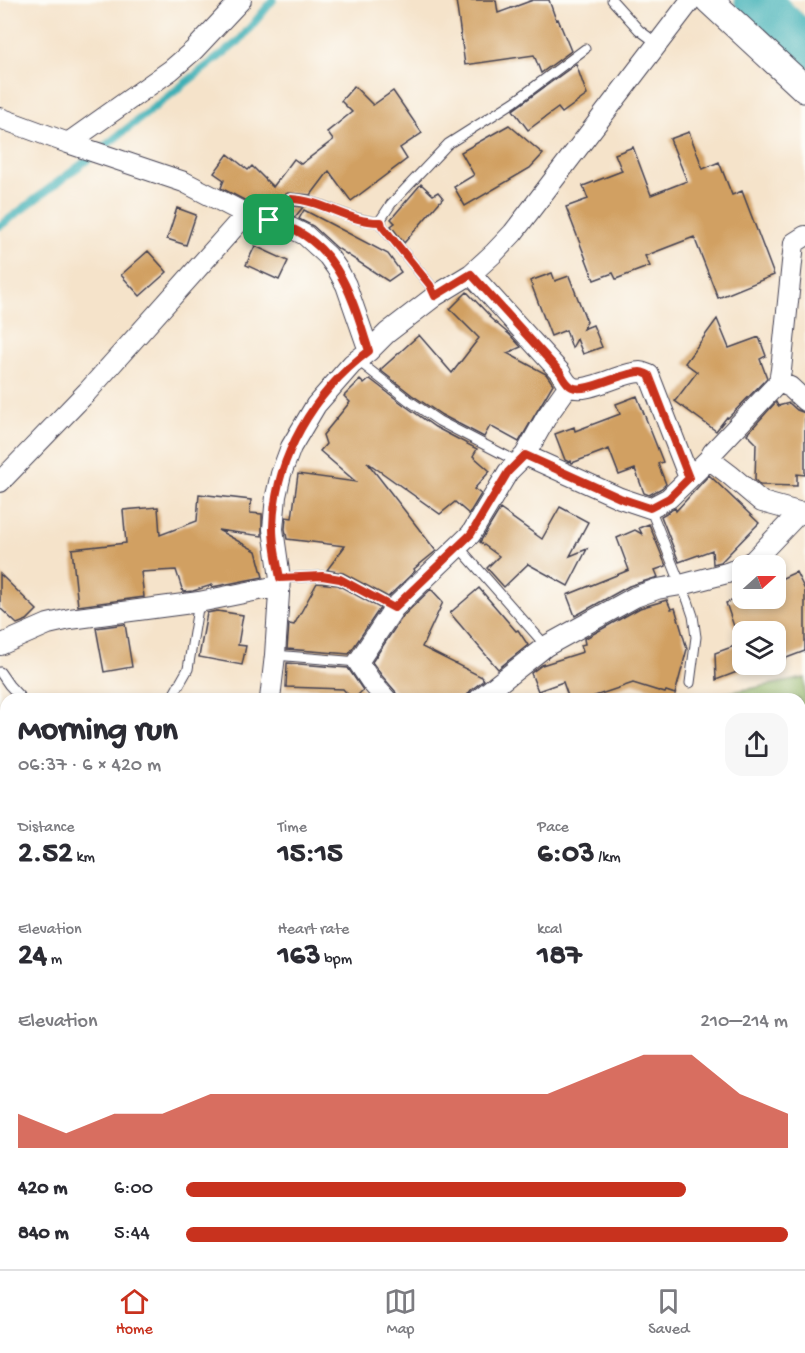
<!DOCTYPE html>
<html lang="en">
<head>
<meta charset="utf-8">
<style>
  :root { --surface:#fff; --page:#f7f7f7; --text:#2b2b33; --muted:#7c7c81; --line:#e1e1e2; --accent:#c8321e }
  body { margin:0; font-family:"Gochi Hand",sans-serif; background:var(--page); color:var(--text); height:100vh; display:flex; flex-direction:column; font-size:22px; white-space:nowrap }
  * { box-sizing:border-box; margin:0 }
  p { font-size:20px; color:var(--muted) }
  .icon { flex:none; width:33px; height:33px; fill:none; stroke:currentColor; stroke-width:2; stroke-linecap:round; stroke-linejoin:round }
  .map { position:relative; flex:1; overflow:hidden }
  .side { position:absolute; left:0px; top:693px; width:806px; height:576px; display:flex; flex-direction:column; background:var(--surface); border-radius:18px 18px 0 0; box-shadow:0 3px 9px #0003 }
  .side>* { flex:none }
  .needle { width:39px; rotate:69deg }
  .fabs { position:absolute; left:732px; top:555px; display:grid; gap:12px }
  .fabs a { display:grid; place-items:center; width:54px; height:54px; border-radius:12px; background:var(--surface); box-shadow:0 3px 9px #0003; font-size:30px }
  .pin { position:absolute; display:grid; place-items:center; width:51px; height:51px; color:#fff; margin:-26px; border-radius:12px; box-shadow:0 3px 9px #0006 }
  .round { display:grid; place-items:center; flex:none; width:63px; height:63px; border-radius:18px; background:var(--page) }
  .summary { display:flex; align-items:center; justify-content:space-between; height:102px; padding:0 18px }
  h1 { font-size:33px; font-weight:700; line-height:45px }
  .stats { display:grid; grid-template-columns:repeat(3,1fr); gap:9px; height:102px; padding:6px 18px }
  .stats div { display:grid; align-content:center }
  .stats b { font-size:30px; font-weight:700 }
  .stats small { font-size:16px; font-weight:400 }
  .stats p { font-size:16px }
  .chart { height:168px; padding:12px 18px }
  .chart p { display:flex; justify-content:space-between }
  .chart svg { width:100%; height:108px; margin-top:6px; fill:var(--accent); opacity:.7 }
  ul { padding:0 18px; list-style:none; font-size:20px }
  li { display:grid; grid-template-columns:96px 72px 1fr; align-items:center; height:45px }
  li i { height:15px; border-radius:8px; background:var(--accent) }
  .dock { display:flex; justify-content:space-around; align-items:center; height:84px; border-top:2px solid var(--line); background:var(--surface); font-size:16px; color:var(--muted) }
  .dock a { display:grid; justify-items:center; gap:3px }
  .dock .on { color:var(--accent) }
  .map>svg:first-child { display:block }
  .forest { fill:#90b266; stroke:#596a50; stroke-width:1.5 }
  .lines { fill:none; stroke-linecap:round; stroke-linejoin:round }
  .stream { stroke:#3fb0b6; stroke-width:8 }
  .river { stroke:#3fb0b6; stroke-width:44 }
  .building { fill:#d1a062 }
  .service-casing { stroke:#423f50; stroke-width:11 }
  .minor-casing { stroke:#423f50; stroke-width:22 }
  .secondary-casing { stroke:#423f50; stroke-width:29 }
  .service { stroke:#fff; stroke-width:9 }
  .minor { stroke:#fff; stroke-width:20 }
  .secondary { stroke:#fff; stroke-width:27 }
  .route-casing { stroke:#fff; stroke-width:12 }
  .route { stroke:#c8321e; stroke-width:8 }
</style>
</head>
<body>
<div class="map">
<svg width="805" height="1269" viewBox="0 0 805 1269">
  <rect width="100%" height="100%" fill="#fdfcf7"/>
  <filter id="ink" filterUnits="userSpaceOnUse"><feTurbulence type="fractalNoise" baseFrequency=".0167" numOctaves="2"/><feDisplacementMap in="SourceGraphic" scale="12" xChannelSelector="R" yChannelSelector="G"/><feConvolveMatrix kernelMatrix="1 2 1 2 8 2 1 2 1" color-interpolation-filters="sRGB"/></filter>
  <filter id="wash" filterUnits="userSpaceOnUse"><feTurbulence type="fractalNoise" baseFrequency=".008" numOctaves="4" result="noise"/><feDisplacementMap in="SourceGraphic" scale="24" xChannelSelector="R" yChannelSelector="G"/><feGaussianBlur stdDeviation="1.35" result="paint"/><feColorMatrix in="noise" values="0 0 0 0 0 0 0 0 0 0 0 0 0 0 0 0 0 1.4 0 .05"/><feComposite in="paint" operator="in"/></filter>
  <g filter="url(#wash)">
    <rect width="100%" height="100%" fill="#f5e3ca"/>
    <path class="forest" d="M 805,678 L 805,1050 L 800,1052 L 800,699 L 714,699 L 722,694 Z"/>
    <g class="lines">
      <path class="stream" d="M 0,226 L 82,164 L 239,41 L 273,0"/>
      <path class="river" d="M 756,0 L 805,47"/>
    </g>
    <g id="blocks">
      <path class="building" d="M 456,0 L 496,0 L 498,13 L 533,0 L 549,0 L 556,20 L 558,19 L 571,51 L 541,73 L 534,55 L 465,65 Z
        M 576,64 L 587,95 L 562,113 L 558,108 L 528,130 L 513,110 Z
        M 354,86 L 373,105 L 393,91 L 422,133 L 400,148 L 407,159 L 351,201 L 329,171 L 311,195 L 288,193 L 277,199 L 270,208 L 250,203 L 221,188 L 224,180 L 214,173 L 228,154 L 248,170 L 252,166 L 273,187 L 294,159 L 301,164 L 333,140 L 327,132 L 352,112 L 341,101 Z
        M 509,125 L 543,154 L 530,168 L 465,206 L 454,187 L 474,175 L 461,152 Z
        M 689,132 L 703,169 L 719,162 L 732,195 L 742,191 L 774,275 L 718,298 L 694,237 L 645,256 L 650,266 L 616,279 L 613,273 L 594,280 L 566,207 L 588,199 L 583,186 L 622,171 L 615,154 L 633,147 L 651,195 L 687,181 L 670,139 Z
        M 421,184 L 433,195 L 438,192 L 443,198 L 404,243 L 391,226 L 395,223 L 391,219 Z
        M 293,206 L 303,207 L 295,217 L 284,212 Z
        M 177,208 L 196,215 L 186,245 L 167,239 Z
        M 304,210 L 388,254 L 401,272 L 388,281 L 337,248 L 313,226 L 299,219 Z
        M 255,246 L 288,261 L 279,280 L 246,265 Z
        M 148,251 L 167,272 L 140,296 L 121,275 Z
        M 552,273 L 555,281 L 569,276 L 587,322 L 583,329 L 593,325 L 602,347 L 583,354 L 577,339 L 572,348 L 566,330 L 551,336 L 530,281 Z
        M 467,292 L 490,316 L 489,317 L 510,335 L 521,347 L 507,353 L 546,374 L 553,384 L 519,442 L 490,426 L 484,437 L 442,415 L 412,395 L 380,370 L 419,335 L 452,373 L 479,338 L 450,309 Z
        M 717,319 L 729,348 L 759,337 L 766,356 L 760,359 L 767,378 L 728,418 L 727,417 L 716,431 L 675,401 L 697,372 L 685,363 Z
        M 370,379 L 404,405 L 435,427 L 477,449 L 473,456 L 490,471 L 474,489 L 481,494 L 469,514 L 455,502 L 440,514 L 367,462 L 436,551 L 414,569 L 415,571 L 388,597 L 343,573 L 327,570 L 345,546 L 287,539 L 285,529 L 286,517 L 292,518 L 298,474 L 356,482 L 320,451 L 326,444 L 323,435 L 350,402 L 344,396 L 360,380 L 364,384 Z
        M 637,396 L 663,462 L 658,464 L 666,484 L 662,488 L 649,495 L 644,493 L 635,469 L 619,475 L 609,449 L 572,463 L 571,461 L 569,462 L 565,460 L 555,434 L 574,427 L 575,431 L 620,414 L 616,404 Z
        M 776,402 L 778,406 L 789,403 L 797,410 L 805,413 L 805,475 L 797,474 L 797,486 L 760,485 L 755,480 L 756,443 L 747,434 Z
        M 709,475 L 759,523 L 721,562 L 713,564 L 712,550 L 679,562 L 661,516 L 675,508 L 676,511 Z
        M 199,494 L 251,500 L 250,513 L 262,514 L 262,536 L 218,530 L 256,551 L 263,577 L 212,587 L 212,585 L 193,591 L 183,592 L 176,570 L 141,572 L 144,597 L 78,606 L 72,549 L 126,543 L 123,510 L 158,507 L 160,535 L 197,521 Z
        M 560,507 L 588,522 L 570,556 L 587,549 L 568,586 L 528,564 L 504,587 L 487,568 L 499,556 L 480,542 L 500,509 L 542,539 Z
        M 649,524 L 666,566 L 655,570 L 658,577 L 629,586 L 575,616 L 567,595 L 629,570 L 617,538 L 635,530 L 642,534 L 639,528 Z
        M 796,572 L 805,590 L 805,651 L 776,662 L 776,632 L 742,632 L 742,664 L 758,664 L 716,680 L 715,653 L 740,644 L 726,603 L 742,597 L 742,598 L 776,598 L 776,581 Z
        M 0,574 L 37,610 L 27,620 L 17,624 L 0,608 Z
        M 317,583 L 338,585 L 380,608 L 349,654 L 287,649 L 289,624 L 294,625 Z
        M 479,588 L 516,631 L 518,630 L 528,645 L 498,669 L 450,613 Z
        M 431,589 L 443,602 L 422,647 L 482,677 L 484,680 L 471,690 L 468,694 L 467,699 L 398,699 L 395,691 L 382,676 L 372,662 L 403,616 Z
        M 667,600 L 671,609 L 675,608 L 687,649 L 675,694 L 666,691 L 665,693 L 633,683 L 586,699 L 569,699 L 563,682 L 538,691 L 531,673 L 542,665 L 583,652 L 581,645 L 585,644 L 584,639 L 640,608 Z
        M 217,611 L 243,615 L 238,645 L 246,646 L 242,665 L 199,657 L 207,613 Z
        M 125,624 L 132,667 L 104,672 L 96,628 Z
        M 287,663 L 348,668 L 363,690 L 354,699 L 352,699 L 343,689 L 286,687 Z"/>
    </g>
  </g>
  <g filter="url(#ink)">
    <use href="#blocks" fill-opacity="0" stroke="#423f50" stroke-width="1.5"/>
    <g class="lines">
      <g class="service-casing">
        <path id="service" d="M 612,0 L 639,30 L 658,44
          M 269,220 L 281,205 L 291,199 C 323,200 349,222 381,222
          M 435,296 L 430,285 L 382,226 L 381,219 L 391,204 L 448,144 L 514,102 L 585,49
          M 357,360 L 408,400 L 439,421 L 518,462
          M 650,508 L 681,585 L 688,601 L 693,616 L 696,637 L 690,683
          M 458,546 L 546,646
          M 280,578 L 322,576 L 340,579 L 394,608
          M 275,655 L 358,662
          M 0,672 L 9,685 L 22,699
          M 171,699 L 188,669 L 199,602
          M 0,1149 L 6,1164
          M 0,1236 L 6,1232"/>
      </g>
      <g class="minor-casing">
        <path id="minor" d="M 0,118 L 68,143 L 184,182 L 246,214 L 273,221 L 291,228 L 305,235 L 328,256 L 338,270 L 346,285 L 369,351
          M 68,143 L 171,70 L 194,50 L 241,0
          M 471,274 L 560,372 C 563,377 566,384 572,387 C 585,394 623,372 640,372 C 643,372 646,374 649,375 L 689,478
          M 779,382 L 790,387 L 805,401
          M 525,455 L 620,498 L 650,508 L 669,498 L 709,459 L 730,475 L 762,502 L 802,513
          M 709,459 L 713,452 L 779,382 L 781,370 L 794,243 L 805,236
          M 0,482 L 87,392 L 246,214
          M 745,566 L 754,560 L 796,516 L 805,512
          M 0,645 L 48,624 L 70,619 L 199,602 L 278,586
          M 270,699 L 275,655 L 280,578 L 273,529 L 276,496 L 281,474 L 291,447 L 316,405 L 352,364 L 369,351 L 387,333 L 435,296 L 471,274 L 494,253 L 513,233 L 691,0
          M 386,699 L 372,683 L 358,662 L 394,608 L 471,534 L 508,472 L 525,455 L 547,416 L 569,385
          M 479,699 L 546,646 L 635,597 L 657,589 L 681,585 L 727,573 L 742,567
          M 0,1093 L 6,1089
          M 136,1263 L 137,1269
          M 215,1269 L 216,1263
          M 287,1269 L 288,1263"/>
      </g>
      <g class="secondary-casing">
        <path id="secondary" d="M 709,0 L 805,89"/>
      </g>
      <use href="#service" class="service"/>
      <use href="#minor" class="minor"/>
      <use href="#secondary" class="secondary"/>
    </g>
  </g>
  <g class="lines" filter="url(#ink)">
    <g class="route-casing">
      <path id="route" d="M 291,199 C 323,200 349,223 381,222 L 382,226 L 430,285 L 435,296 L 471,274 L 560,372 C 563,377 566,384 572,387 C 585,394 623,372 640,372 C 643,372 646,374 649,375 L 689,478 L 669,498 L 650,508 L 620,498 L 525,455 L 508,472 L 471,534 L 394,608 L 340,579 L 322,576 L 280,578 C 277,562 273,545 273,528 C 274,459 314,392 369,351 C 351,293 336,237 269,220 L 281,205 Z"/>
    </g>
    <use href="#route" class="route"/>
  </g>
</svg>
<div class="fabs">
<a><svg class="needle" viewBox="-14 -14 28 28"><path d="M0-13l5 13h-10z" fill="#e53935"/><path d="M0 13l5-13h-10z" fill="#7c7c81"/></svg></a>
<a><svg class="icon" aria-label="layers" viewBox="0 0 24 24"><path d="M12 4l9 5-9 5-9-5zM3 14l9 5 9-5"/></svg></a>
</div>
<div class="pin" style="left:269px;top:220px;background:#1e9e55"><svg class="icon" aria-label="arrive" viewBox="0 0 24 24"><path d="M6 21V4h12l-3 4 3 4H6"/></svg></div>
<section class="side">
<div class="summary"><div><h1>Morning run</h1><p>06:37 · 6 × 420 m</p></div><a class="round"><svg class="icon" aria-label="share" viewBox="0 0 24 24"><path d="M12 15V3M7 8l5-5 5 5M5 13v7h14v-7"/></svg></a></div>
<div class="stats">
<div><p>Distance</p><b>2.52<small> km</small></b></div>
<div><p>Time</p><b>15:15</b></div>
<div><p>Pace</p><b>6:03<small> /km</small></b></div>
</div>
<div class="stats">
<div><p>Elevation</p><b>24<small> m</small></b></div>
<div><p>Heart rate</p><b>163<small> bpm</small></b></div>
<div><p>kcal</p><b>187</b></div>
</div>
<div class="chart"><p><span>Elevation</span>210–214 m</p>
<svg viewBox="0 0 160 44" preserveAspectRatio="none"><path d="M0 44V30L10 38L20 30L30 30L40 22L50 22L60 22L70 22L80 22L90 22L100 22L110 22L120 14L130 6L140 6L150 22L160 30V44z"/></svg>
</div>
<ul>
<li><b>420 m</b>6:00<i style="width:83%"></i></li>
<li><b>840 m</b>5:44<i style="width:100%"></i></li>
</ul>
</section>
</div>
<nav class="dock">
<a class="on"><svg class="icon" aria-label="home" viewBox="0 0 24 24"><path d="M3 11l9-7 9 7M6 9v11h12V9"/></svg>Home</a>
<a><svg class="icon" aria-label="map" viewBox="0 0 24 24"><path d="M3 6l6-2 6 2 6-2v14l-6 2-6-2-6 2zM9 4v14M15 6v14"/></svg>Map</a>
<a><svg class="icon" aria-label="saved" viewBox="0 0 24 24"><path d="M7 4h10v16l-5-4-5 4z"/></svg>Saved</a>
</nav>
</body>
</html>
